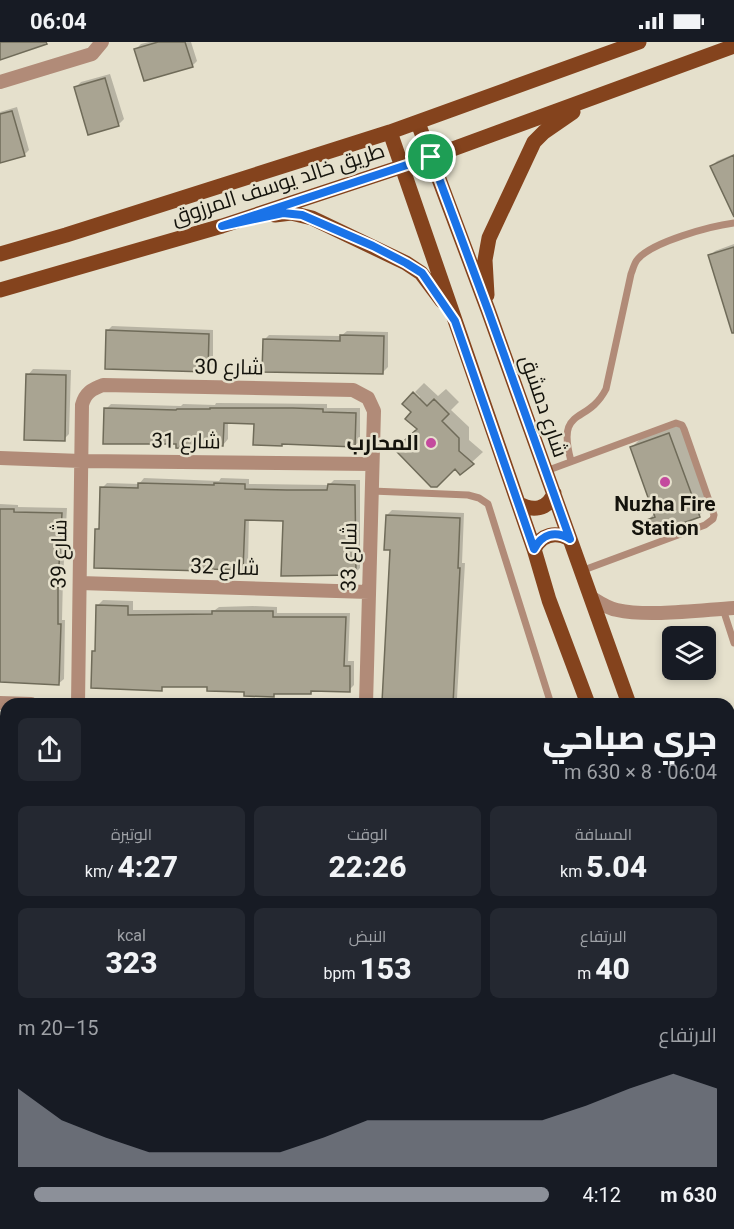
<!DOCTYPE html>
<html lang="ar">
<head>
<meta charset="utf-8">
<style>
  :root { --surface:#171b24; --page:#242831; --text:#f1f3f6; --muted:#9ea1a6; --accent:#8c9099 }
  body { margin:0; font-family:Roboto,Cairo,sans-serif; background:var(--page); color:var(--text); direction:rtl; height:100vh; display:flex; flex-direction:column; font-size:22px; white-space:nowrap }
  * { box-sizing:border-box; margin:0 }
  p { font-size:20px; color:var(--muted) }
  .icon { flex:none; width:33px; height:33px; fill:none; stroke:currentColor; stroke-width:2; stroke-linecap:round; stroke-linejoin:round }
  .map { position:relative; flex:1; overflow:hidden; direction:ltr }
  .sheet { position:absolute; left:0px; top:656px; width:735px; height:532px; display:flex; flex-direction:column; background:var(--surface); border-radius:18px 18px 0 0; box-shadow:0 3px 9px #0003; direction:rtl }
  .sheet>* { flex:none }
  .controls { position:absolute; left:662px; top:584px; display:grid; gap:12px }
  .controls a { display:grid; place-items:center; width:54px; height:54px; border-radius:9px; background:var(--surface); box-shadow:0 3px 9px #0003; font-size:30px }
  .pin { position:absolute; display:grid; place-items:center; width:51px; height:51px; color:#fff; margin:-26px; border:3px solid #fff; border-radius:50%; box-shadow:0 2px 6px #0007 }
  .round { display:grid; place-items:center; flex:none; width:63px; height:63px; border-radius:9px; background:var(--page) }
  .overview { display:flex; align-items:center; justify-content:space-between; height:102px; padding:0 18px }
  h1 { font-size:33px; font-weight:800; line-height:45px }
  .metrics { display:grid; grid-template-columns:repeat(3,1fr); gap:9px; height:102px; padding:6px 18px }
  .metrics div { display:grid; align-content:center; border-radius:9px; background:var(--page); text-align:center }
  .metrics b { font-size:30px; font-weight:800 }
  .metrics small { font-size:16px; font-weight:400 }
  .metrics p { font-size:16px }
  .chart { height:168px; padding:12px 18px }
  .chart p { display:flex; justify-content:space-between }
  .chart svg { width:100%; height:108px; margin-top:6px; fill:var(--accent); opacity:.7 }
  ul { padding:0 18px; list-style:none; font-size:20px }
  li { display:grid; grid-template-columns:96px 72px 1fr; align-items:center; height:45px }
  li i { height:15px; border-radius:8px; background:var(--accent) }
  .status { display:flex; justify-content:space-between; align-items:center; height:42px; padding:0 30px; background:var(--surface); direction:ltr }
  .status svg { height:16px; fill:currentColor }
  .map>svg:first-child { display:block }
  .shadow { fill:#0003 }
  .building { fill:#a9a492; stroke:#6f6b59; stroke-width:1.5 }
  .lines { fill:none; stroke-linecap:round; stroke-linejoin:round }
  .service { stroke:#b18b78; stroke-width:7 }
  .minor { stroke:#b18b78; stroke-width:14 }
  .tertiary { stroke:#b18b78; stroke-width:15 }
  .primary { stroke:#84431d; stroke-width:15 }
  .route-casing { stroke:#fff; stroke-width:12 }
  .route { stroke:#1a73e8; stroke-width:8 }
  .poi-dot { fill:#c44a9e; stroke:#e5e0cc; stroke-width:2 }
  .labels { text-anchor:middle; stroke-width:5; stroke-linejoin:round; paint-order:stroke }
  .street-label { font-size:21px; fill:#14130c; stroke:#e5e0cc }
  .poi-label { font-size:21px; font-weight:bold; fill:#14130c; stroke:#e5e0cc; text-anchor:end }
</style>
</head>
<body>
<div class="status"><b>06:04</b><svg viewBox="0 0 49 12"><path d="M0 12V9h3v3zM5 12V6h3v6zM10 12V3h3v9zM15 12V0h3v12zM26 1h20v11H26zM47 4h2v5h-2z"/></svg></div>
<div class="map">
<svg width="734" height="1187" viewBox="0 0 734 1187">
  <rect width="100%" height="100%" fill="#e5e0cc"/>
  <path class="shadow" d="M 149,0 L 191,0 L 197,19 L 192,24 L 136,7 L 141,2 Z
    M 110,32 L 124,77 L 119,82 L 89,91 L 76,45 L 81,40 Z
    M 17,65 L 29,108 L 24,113 L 0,120 L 0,70 Z
    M 734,112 L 734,164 L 712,124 L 717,119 Z
    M 734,202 L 734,283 L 710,214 L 715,209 Z
    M 112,284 L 213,288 L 213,323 L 207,328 L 107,289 Z
    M 347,289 L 388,290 L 388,325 L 383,330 L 264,298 L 269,293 L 341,294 Z
    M 33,327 L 71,328 L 69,392 L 64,397 L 28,333 Z
    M 424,341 L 438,354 L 446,347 L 459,360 L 451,368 L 469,385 L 469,398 L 483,410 L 460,431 L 418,387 L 420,355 L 415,350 Z
    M 216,361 L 327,362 L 327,366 L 360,366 L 360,399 L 354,404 L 255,380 L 228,380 L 228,397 L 223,403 L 208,402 L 205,406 L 177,401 L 106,367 L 111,362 L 181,364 L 183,362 L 215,363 Z
    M 680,381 L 709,463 L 699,474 L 646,480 L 655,471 L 631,406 L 642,395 Z
    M 144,436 L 219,439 L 221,436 L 249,437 L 249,442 L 329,443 L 334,438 L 360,438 L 360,526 L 355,531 L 284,477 L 249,476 L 248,521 L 243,526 L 96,488 L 101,484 L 102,446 L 107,441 L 139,442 Z
    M 0,462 L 18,463 L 18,465 L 67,466 L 63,535 L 62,578 L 65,578 L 64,637 L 58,642 L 0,639 Z
    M 392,468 L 464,471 L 462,521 L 465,521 L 457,656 L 452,661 L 392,506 L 387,473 Z
    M 103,558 L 133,559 L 133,568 L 215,568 L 219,565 L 253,564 L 277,565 L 277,571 L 350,571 L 348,619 L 354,619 L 354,643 L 349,648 L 313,648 L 311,651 L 277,650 L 274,653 L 208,644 L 165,643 L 161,647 L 94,610 L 97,606 L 98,563 Z
    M 0,870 L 6,870 L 6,912 L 0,912 Z
    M 23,1182 L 152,1182 L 171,1183 L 171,1186 L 208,1187 L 22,1187 Z
    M 274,1182 L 316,1182 L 316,1187 L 274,1187 Z
    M 333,1182 L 368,1182 L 365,1187 L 333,1187 Z
    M 397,1182 L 669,1182 L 669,1187 L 397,1187 Z
    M 211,1184 L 233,1185 L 233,1187 L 209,1187 Z"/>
  <path class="building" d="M 0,0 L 46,0 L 47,2 L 0,18 Z
    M 158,0 L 185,0 L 193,25 L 144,39 L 134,7 Z
    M 105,36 L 119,84 L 88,93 L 74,45 Z
    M 12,69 L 25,114 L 0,121 L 0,72 Z
    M 734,113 L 734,175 L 710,124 Z
    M 734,205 L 734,291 L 732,291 L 708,213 Z
    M 106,288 L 209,292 L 208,330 L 105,327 Z
    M 340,293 L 384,294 L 383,332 L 262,330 L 263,297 L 340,299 Z
    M 26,332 L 66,333 L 65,399 L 24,398 Z
    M 413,350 L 427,364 L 434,357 L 449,372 L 442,379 L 459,396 L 459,409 L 474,422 L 460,433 L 455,427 L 437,445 L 431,445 L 397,410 L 397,405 L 417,387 L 405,377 L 411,370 L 402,362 Z
    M 104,366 L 176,368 L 177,367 L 210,367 L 210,366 L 293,366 L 323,367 L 323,370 L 356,371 L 355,405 L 282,402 L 282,404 L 253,403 L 254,382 L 224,381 L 223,404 L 205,404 L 205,407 L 176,406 L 176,402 L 103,402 Z
    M 669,391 L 700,475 L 649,493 L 644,479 L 655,475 L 630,405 Z
    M 138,441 L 214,443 L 214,441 L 245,442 L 245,447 L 287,448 L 327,448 L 328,442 L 355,443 L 356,533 L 281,534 L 283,479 L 245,478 L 243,528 L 205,527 L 205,529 L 94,526 L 95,487 L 99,487 L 100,445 L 138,446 Z
    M 0,467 L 14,467 L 14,470 L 62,471 L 58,541 L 58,582 L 61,582 L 59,643 L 0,640 Z
    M 386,473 L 460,476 L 458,526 L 460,526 L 453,662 L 382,660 L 390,508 L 384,508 Z
    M 96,563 L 128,564 L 128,573 L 212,572 L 212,569 L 273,569 L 273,575 L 346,575 L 344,624 L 350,624 L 350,650 L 311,649 L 311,652 L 274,652 L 274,655 L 244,654 L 244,650 L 207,649 L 207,645 L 162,645 L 162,649 L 91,646 L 92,609 L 95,609 Z"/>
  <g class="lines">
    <path class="service" d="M 571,419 C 556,363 587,384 606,347 L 631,232 C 633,227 634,222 637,218 C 651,200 711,184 734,181
      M 546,429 L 676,381 L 682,383 L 684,387 L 714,473 L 713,477 L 705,483 L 581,529
      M 372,449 L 468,453 L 479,456 L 488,462 L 551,662
      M 723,567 L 734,601
      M 729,828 L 734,843"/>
    <path class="minor" d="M 0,40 L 92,12 L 102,0
      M 0,416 L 81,419 L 372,422
      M 80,541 L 369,550
      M 592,556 C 600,561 607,566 617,568 C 648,575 701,568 734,566
      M 0,661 L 31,662
      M 78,662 L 82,363 C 85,351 92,347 103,343 L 353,348 L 368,356 L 374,369 L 366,662
      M 729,734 L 734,730
      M 0,857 L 6,857
      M 1,1162 L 3,1071 L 6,1061
      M 252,1187 L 252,1182
      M 378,1187 L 378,1182
      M 688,1187 L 688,1182"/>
    <path class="tertiary" d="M 0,984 L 6,982
      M 0,1014 L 6,1011"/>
    <path class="primary" d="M 418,81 L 488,268 L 629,662
      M 390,90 L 534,507 L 549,558 L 588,662
      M 275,173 L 291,171 L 312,176 L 406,221 L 421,231 L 442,259
      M 0,212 L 66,193 L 390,90 L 639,0
      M 0,248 L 222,184 L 431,115 L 734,4
      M 487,253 L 485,218 L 489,196 L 534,100 L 544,90 L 573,70
      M 518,461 C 532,470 548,468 554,451
      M 534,507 C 542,492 555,489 570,497
      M 729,939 L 734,953
      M 729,1037 L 734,1051"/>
  </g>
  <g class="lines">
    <g class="route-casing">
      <path id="route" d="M 431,115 L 488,268 L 570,497 C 555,488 542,492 534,507 L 455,279 L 422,231 L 406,221 L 373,204 L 302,173 L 283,171 L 222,184 Z"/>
    </g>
    <use href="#route" class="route"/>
  </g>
  <g class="poi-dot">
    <circle cx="431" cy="401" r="6"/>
    <circle cx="665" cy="440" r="6"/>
  </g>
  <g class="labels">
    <g class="street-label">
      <text transform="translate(278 142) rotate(-18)" y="7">طريق خالد يوسف المرزوق</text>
      <text transform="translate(229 325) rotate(1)" y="7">شارع 30</text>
      <text transform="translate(544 364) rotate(71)" y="7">شارع دمشق</text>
      <text transform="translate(186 399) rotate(1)" y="7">شارع 31</text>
      <text transform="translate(59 512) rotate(-89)" y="7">شارع 39</text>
      <text transform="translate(349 515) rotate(-89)" y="7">شارع 33</text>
      <text transform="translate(225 525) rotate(2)" y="7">شارع 32</text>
    </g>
    <g class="poi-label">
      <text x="419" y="408">المحارب</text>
      <text x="665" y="469" text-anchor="middle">Nuzha Fire<tspan x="665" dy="24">Station</tspan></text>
    </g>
  </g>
</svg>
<div class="controls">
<a><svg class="icon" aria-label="layers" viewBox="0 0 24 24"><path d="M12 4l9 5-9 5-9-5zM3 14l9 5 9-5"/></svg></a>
</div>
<div class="pin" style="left:431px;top:115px;background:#1e9e55"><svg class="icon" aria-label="arrive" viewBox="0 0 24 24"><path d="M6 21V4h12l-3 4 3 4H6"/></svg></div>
<section class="sheet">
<div class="overview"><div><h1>جري صباحي</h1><p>06:04 · 8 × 630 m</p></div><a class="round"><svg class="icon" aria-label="share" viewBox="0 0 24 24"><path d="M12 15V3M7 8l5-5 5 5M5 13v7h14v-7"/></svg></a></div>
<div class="metrics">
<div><p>المسافة</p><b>5.04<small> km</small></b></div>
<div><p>الوقت</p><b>22:26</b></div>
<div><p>الوتيرة</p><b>4:27<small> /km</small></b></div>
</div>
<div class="metrics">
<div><p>الارتفاع</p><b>40<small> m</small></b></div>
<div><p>النبض</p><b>153<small> bpm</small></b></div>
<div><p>kcal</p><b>323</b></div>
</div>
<div class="chart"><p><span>الارتفاع</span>15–20 m</p>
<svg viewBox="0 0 160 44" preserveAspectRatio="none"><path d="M0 44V12L10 25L20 32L30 38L40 38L50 38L60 38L70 32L80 25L90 25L100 25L110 25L120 25L130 19L140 12L150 6L160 12V44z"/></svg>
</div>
<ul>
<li><b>630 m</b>4:12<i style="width:97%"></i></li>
</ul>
</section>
</div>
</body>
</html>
